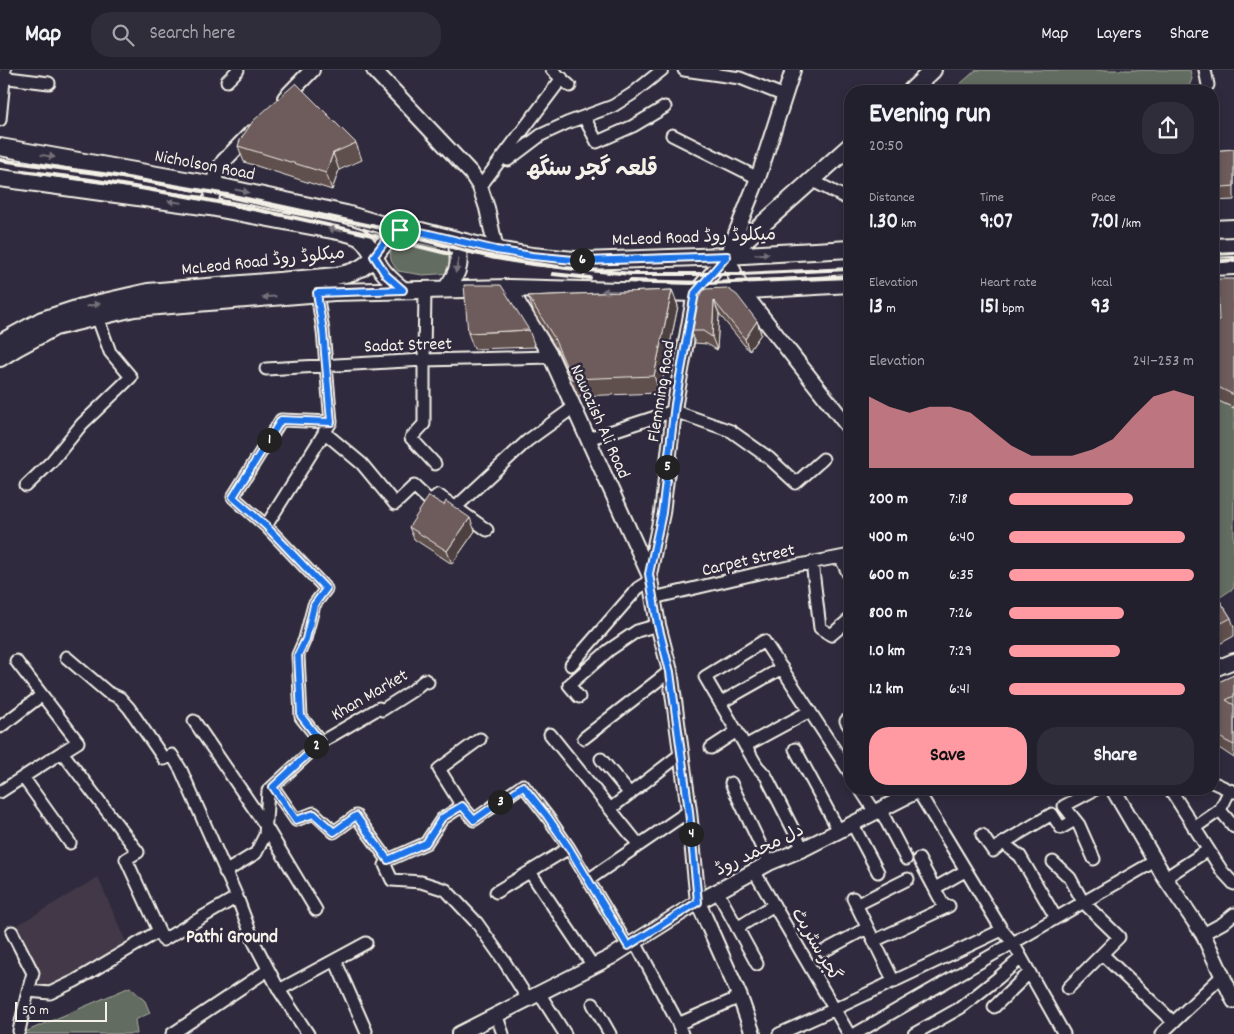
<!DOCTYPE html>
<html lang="en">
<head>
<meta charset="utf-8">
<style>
  :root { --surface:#23202e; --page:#2f2d3a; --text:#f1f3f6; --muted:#a3a3aa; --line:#403e4a; --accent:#ff9aa2 }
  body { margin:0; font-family:Dekko,"Playpen Sans Arabic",sans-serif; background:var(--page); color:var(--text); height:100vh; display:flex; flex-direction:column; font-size:19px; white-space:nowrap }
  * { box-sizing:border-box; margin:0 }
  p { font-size:16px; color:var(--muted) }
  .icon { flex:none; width:28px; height:28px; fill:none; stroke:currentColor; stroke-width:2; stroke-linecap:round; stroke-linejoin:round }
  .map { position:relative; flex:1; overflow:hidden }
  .sheet { position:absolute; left:844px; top:15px; width:375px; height:710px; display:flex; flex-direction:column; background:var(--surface); border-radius:20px; box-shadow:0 2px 8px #0003,0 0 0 1px var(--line) }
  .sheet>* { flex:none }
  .scale { position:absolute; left:15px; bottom:12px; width:92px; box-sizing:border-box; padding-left:5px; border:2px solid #f4f1e8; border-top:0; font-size:14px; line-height:18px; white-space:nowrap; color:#f4f1e8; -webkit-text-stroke:4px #2f2a3d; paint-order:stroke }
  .pin { position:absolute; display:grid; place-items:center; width:42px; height:42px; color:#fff; margin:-21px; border:2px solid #fff; border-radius:50%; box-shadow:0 1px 5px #0007 }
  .km { position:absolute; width:25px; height:25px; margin:-12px; border-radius:50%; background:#222; color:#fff; font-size:14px; line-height:25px; text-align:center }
  .round { display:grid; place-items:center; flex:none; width:52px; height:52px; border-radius:20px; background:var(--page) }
  .headline { display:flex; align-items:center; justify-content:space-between; height:85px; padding:0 25px }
  h1 { font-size:28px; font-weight:700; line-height:38px }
  .stats { display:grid; grid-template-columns:repeat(3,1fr); gap:8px; height:85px; padding:5px 25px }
  .stats div { display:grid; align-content:center }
  .stats b { font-size:21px; font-weight:700 }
  .stats small { font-size:14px; font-weight:400 }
  .stats p { font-size:14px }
  .chart { height:140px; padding:10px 25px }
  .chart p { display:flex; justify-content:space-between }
  .chart svg { width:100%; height:90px; margin-top:5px; fill:var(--accent); opacity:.7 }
  .primary-button { display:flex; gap:10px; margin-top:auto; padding:10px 25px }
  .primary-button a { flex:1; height:58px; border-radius:20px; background:var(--accent); color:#111; font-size:20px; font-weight:700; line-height:58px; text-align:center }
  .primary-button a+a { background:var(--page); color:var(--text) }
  ul { padding:0 25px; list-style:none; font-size:16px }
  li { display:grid; grid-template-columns:80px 60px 1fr; align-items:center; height:38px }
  li i { height:12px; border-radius:6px; background:var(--accent) }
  header { display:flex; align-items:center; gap:30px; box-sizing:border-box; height:70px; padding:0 25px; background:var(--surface); border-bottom:1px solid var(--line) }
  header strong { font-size:24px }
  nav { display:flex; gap:28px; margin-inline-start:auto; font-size:18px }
  .search { width:350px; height:45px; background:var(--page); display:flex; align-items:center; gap:12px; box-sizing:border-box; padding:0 18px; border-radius:20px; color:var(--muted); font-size:19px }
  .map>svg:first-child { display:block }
  .built { fill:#423946 }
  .green { fill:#646c60; stroke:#acaea4 }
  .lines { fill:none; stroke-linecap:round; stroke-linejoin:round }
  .minor-casing { stroke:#f4f1e8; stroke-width:15 }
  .tertiary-casing { stroke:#f4f1e8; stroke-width:18 }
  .secondary-casing { stroke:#f4f1e8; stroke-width:20 }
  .minor { stroke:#2f2a3d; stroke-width:11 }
  .tertiary { stroke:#2f2a3d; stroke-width:14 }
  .secondary { stroke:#2f2a3d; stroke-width:16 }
  .rail { stroke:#f4f1e8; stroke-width:4 }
  .wall { fill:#5f4f4e; stroke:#f4f1e8 }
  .shaded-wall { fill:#4d4040; stroke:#f4f1e8 }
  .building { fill:#6e5c5b; stroke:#f4f1e8 }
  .oneway { fill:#747079 }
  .route-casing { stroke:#fff; stroke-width:10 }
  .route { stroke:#1a73e8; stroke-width:6 }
  .labels { text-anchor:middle; stroke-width:5; stroke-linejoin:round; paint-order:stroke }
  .street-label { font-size:18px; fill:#f4f1e8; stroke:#2f2a3d }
  .neighbourhood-label { font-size:19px; font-weight:bold; fill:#f4f1e8; stroke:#2f2a3d }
  .district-label { font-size:22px; font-weight:bold; fill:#f4f1e8; stroke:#2f2a3d }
</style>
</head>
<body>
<header>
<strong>Map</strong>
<div class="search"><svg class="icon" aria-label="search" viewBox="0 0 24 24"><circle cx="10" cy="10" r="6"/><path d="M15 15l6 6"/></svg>Search here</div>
<nav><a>Map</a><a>Layers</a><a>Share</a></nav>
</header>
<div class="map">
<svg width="1234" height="964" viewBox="0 0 1234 964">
  <rect width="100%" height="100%" fill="#2f2a3d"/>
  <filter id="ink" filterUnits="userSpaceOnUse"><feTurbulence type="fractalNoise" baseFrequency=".02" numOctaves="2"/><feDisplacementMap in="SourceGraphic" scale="10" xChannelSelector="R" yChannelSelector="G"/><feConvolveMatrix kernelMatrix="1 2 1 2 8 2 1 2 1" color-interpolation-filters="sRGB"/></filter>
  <g filter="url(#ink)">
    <path class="built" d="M 98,807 L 129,879 L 44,923 L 11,859 Z"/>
    <path class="green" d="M 976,0 L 1190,0 L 1192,9 L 1187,21 L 952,21 Z
      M 408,172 C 425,174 437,176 452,185 L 452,203 L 423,205 L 398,201 C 390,190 387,187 395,174 Z
      M 1212,328 L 1234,338 L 1234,518 L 1213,532 Z
      M 130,917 L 145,931 L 150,943 L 135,950 L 137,964 L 24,964 L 25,962 Z"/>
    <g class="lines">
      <g class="minor-casing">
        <path id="minor" d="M 552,0 L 570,16
          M 684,0 L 740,8 L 785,26
          M 1205,0 L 1208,15
          M 0,7 L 49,13
          M 227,11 L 238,0
          M 584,47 L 597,72 L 633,56 L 665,37
          M 0,50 L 5,0
          M 672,65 L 758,108
          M 504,85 L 508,90 L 541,65 L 567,53 L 613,36 L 632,24 L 662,0
          M 811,110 L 850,130
          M 480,117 L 562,8
          M 425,220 L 424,290 L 424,354 L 411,368 L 435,394
          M 266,299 L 424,290 L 551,287
          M 324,362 L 362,394 L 395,434 L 414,416 L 430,431 L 438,425 L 487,460
          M 588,369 L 674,341 L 731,361 L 769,388 L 796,413 L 823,389
          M 26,416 L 52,391 L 82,354 L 131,307 L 110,282 L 97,246
          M 456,437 L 527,371 L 574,337
          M 266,456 L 331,352 L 323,261 L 317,223
          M 840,487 L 850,507
          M 812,492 L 820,558 L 831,565 L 850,549
          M 653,528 L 759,503 L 850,485
          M 66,587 L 107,622 L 120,628 L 129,638 L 164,689 L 172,685 L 181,700 L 237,827 L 254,872 L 279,920 L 308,964
          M 16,591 L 78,672 L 62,682 L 138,782 L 126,789 L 163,870 L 237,827
          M 571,595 L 638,518 L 646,513 L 650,512
          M 579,627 L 569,615 L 609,580 L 637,561 L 658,555
          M 720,633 L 782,598
          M 194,651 L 265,755 L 316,840
          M 846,651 L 850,657
          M 0,657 L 42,625
          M 550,664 L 639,775
          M 584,668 L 670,601
          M 321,672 L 301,647 L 298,585 L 305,569 L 314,535 L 326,519 L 266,456 L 233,427 L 281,350 L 331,352
          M 745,676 L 810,641
          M 711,678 L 737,661
          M 795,679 L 839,761
          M 601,689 L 630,724
          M 23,707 L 70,773
          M 1212,712 L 1234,722
          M 731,713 L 769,793
          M 273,717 L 296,750 L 314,743 L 334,762 L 356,746 L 388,790
          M 860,719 L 875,742
          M 892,719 L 899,730
          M 1170,719 L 1222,801 L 1234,814
          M 918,721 L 1002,860 L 1013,873 L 1064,964
          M 0,722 L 62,682
          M 462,736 L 439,699 L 480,669
          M 610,739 L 681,684
          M 880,739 L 906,789
          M 1220,740 L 1234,757
          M 852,753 L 878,802
          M 1194,758 L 1220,740 L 1230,720
          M 982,765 L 993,781 L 1003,773 L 1020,786 L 1056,848
          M 1003,773 L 1052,744 L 1061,758 L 1075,750
          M 803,779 L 766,706 L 757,696 L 705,607 L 764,571 L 850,703
          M 919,789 L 945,838
          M 1094,789 L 1079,755 L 1064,736 L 1096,719
          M 1053,792 L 1070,808 L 1083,832 L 1119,867 L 1102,884 L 1173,952
          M 754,801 L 849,964
          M 225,802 L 256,783 L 265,765 L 268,721 L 321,672 L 379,638 L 382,640 L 412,621 L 425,610 L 428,612
          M 530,802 L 593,896
          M 1165,808 L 1208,780
          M 588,810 L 689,741
          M 935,818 L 965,801
          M 717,821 L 757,894
          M 496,822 L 569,778
          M 853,828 L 894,912
          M 856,835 L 908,809
          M 737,858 L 774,835
          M 12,862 L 33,903 L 28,921 L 19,961
          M 1203,864 L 1223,853 L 1234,844
          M 874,871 L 949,836
          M 635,872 L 677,951 L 682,964
          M 824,881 L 867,858
          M 335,890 L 366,961
          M 1068,918 L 1102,884
          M 279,920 L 366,873
          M 28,921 L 50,923 L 75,911 L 159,861
          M 539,923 L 565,964
          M 528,929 L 504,891 L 477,853 L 446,820 L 421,812 L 392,810 L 385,795 L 388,790 L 426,773 L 442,749 L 462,736 L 474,750 L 523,715 L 547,746 L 569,778 L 628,876
          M 593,934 L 610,964
          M 994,937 L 1029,903
          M 496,944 L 503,964
          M 678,954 L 740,927
          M 172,964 L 268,900
          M 779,964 L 835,939 L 1002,860
          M 855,964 L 1155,791
          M 914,964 L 960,938 L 998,908 L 1021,888
          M 1161,964 L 1222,906"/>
      </g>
      <g class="tertiary-casing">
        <path id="tertiary" d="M 374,0 L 471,103 L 480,117 L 487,138 L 496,180
          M 793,0 L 758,108 L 727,186 L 742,221 L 850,359
          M 285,28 L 312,0
          M 210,137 L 216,103 L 224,91 L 251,63
          M 509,218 L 551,287 L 649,504 L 658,555 L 670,601 L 689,741 L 698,832 L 740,927 L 753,964
          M 649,504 L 662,443 L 675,333 L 695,223 L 727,186
          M 1212,600 L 1234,591
          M 1113,719 L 1165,808 L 1203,864 L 1234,931
          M 459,964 L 611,887 L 698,832 L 769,793 L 803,779 L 921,719"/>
      </g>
      <g class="secondary-casing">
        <path id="secondary" d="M 911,21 L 933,0
          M 0,77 L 213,115 L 346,144 L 400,160
          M 0,108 L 210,137 L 343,162 C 348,163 354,165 359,167 C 370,174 373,186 380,197 C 386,206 394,213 403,220
          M 1212,159 L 1234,158
          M 727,186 L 850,76
          M 1212,197 L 1234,196
          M 446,219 C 460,201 461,192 456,171
          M 0,273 L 42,250 L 82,237 L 148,222 L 326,207 C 338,206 350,204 361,198 C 386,184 381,154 421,161 L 496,180 L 532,186 L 584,191 L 727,186 L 850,179
          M 0,288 L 16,278 L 55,257 L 134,238 L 334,222 L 509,218 L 695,223 L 850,214"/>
      </g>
      <use href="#minor" class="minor"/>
      <use href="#tertiary" class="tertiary"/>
      <use href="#secondary" class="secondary"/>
      <path class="rail" d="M 0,90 L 110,105 L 233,126 L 404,163 L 466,181 L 510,190 L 566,198 L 632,204 L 741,204 L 850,199
        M 23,101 C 52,105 81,108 110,113 C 224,131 338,156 450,184
        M 1212,184 L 1234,183
        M 1212,192 L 1234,190
        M 553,204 L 590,208
        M 630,211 L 708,213 L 850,207"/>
    </g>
    <path class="wall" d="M 356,73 L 362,90 L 339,100 L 332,120 L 244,92 L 238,76 Z
      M 1234,79 L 1234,130 L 1212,131 L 1212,81 Z
      M 1234,209 L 1234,338 L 1212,328 L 1212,250 L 1219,250 Z
      M 705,219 L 757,251 L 761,264 L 749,281 L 719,244 L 717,280 L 707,274 L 695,273 L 690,261 Z
      M 672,220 L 678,236 L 660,323 L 578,326 L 559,283 L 534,243 L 528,226 Z
      M 529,260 L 535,277 L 474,279 L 468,263 Z
      M 409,457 L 475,461 L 452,494 L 414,469 Z
      M 1212,518 L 1231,548 L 1234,557 L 1234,566 L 1212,578 Z
      M 1234,605 L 1234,688 L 1219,678 L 1212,672 L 1212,615 Z"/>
    <path class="shaded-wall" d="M 333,83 L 339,100 L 332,120 L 326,103 Z
      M 672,220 L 678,236 L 660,323 L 654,306 Z
      M 714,231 L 719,244 L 717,280 L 712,267 Z
      M 757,251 L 761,264 L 749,281 L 745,269 Z
      M 470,448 L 475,461 L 452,494 L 447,481 Z"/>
    <path class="building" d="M 296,13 L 356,73 L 333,83 L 326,103 L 238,76 L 240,70 L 253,51 Z
      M 1234,79 L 1234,116 L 1212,118 L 1212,81 Z
      M 1217,209 L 1234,209 L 1234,325 L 1212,314 L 1212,284 L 1215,278 L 1212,278 L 1212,250 L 1219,250 Z
      M 464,215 L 501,215 L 529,260 L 468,263 Z
      M 727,218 L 737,225 L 757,251 L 745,269 L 714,231 L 712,267 L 703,261 L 690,261 L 695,231 L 705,219 Z
      M 672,220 L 654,306 L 572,309 L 553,266 L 528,226 Z
      M 429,426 L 444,435 L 446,431 L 470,448 L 447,481 L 409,457 Z
      M 1212,518 L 1231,548 L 1212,558 Z
      M 1234,605 L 1234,626 L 1226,630 L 1234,635 L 1234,675 L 1226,671 L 1212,662 L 1212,615 Z"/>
    <defs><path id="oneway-solid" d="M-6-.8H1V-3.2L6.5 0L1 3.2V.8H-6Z" transform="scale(1.25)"/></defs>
    <g class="oneway">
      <use href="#oneway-solid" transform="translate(48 86) rotate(10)"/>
      <use href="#oneway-solid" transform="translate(242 121) rotate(12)"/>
      <use href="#oneway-solid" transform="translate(175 132) rotate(-172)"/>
      <use href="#oneway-solid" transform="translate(335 160) rotate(-169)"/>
      <use href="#oneway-solid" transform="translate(762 184) rotate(-3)"/>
      <use href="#oneway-solid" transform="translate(457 196) rotate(102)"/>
      <use href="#oneway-solid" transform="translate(609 221) rotate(-179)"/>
      <use href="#oneway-solid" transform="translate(269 227) rotate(175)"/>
      <use href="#oneway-solid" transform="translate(93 235) rotate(-13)"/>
    </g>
  </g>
  <g class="lines" filter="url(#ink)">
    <g class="route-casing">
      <path id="route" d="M 400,160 L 411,160 L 421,162 L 496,180 L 532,186 L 584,191 L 727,186 L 695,223 L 675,334 L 662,443 L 649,504 L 658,555 L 670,602 L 689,741 L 698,832 L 628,876 L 569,778 L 547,746 L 523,716 L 474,750 L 462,736 L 442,748 L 426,773 L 388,790 L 356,746 L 334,762 L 314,744 L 296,750 L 273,717 L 321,672 L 301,646 L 298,585 L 306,569 L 314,535 L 326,519 L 266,456 L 233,427 L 281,350 L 331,352 L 323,261 L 317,223 L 403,220 L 386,205 L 374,186 L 386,170 Z"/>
    </g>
    <use href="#route" class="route"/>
  </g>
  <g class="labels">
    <g class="street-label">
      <text transform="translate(205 94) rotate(11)" y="6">Nicholson Road</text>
      <text transform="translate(694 166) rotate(-2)" y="6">McLeod Road میکلوڈ روڈ</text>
      <text transform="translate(263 190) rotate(-6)" y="6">McLeod Road میکلوڈ روڈ</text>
      <text transform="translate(408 274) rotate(-2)" y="6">Sadat Street</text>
      <text transform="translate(660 321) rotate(-81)" y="6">Flemming Road</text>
      <text transform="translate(601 351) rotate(66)" y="6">Nawazish Ali Road</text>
      <text transform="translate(748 489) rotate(-13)" y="6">Carpet Street</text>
      <text transform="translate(369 624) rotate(-30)" y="6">Khan Market</text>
      <text transform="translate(759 779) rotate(-26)" y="6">دل محمد روڈ</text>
      <text transform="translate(817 874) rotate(60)" y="6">گجر سٹریٹ</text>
    </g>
    <g class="neighbourhood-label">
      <text x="232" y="872">Pathi Ground</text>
    </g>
    <g class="district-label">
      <text x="592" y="105">قلعہ گجر سنگھ</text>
    </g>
  </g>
</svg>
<div class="scale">50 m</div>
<div class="pin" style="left:400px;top:160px;background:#1e9e55"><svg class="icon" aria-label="arrive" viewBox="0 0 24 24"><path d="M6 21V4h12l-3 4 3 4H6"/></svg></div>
<b class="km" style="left:269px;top:370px">1</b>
<b class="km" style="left:316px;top:676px">2</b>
<b class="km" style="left:500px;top:732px">3</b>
<b class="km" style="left:691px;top:764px">4</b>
<b class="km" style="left:667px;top:397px">5</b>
<b class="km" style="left:582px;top:190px">6</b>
<section class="sheet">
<div class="headline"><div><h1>Evening run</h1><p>20:50</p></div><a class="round"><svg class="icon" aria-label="share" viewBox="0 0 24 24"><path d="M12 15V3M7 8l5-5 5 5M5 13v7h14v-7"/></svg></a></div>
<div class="stats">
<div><p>Distance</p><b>1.30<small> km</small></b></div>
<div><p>Time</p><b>9:07</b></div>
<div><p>Pace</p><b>7:01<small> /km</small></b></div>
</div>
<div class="stats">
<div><p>Elevation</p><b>13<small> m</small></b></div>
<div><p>Heart rate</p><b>151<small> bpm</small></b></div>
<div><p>kcal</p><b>93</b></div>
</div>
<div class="chart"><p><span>Elevation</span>241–253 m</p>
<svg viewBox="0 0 160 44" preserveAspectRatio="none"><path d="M0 44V9L10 14L20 17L30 14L40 14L50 17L60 25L70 33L80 38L90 38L100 38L110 35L120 30L130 19L140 9L150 6L160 9V44z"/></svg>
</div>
<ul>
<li><b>200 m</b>7:18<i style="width:67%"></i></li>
<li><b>400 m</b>6:40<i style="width:95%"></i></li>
<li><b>600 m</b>6:35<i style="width:100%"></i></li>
<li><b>800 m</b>7:26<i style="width:62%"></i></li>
<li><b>1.0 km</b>7:29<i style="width:60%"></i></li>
<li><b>1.2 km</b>6:41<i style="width:95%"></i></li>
</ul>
<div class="primary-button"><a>Save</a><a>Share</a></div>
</section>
</div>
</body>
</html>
